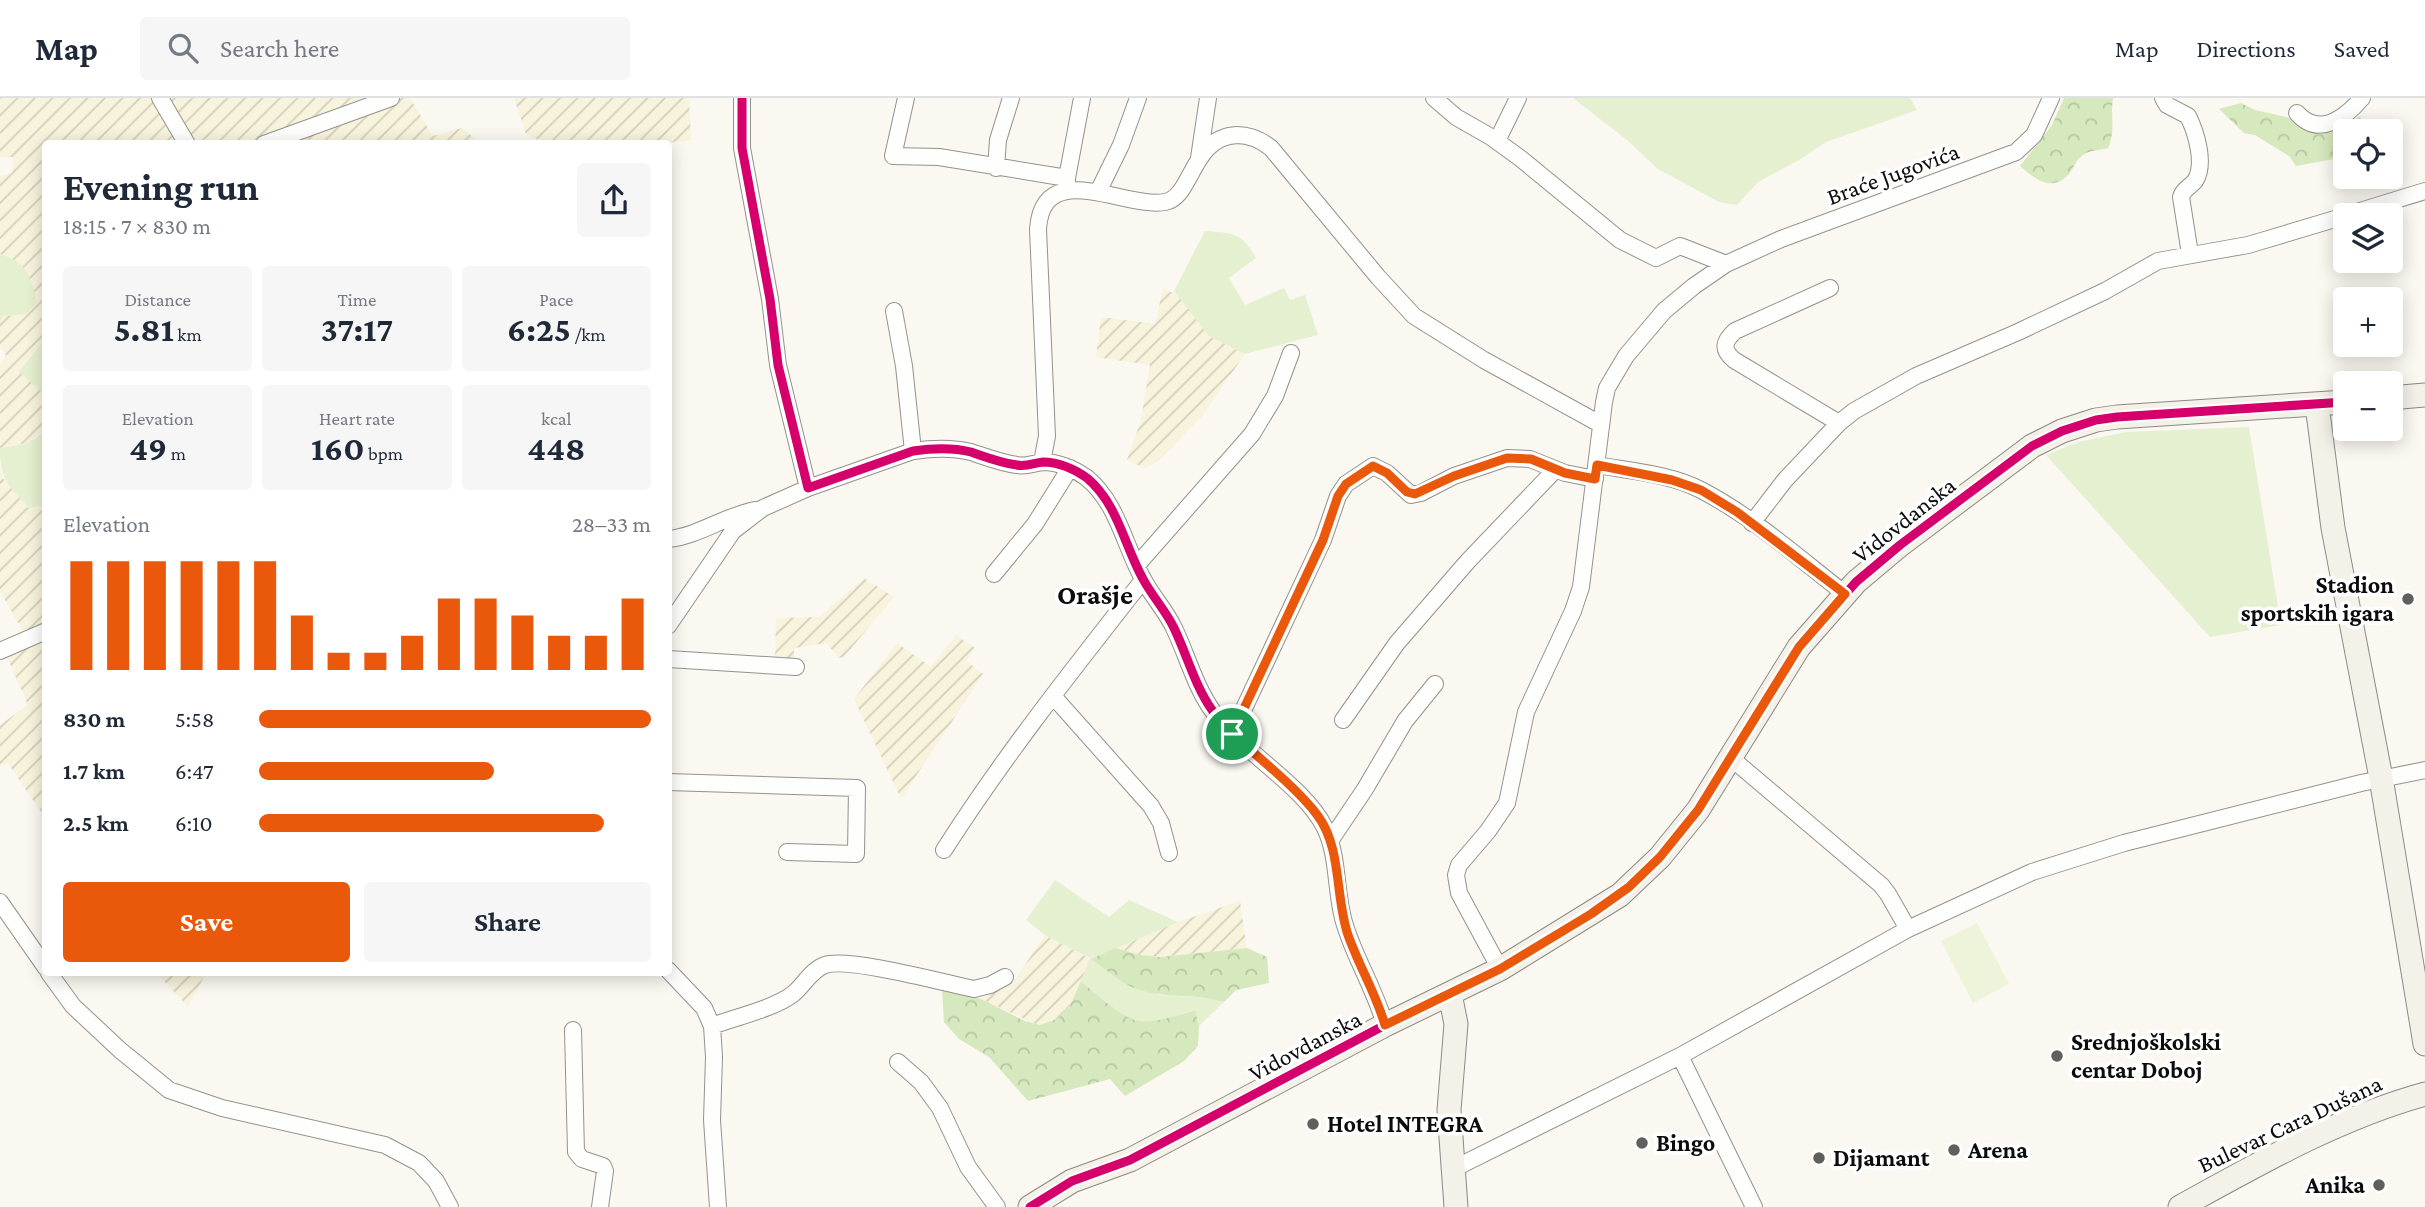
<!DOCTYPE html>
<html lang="en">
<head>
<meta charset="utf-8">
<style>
  :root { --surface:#fff; --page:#f6f6f7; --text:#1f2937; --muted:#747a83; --line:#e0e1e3; --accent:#ea580c }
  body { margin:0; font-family:"Crimson Pro",serif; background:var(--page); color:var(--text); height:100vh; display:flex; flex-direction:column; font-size:26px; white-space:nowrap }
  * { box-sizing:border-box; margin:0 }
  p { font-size:23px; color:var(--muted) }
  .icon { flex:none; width:38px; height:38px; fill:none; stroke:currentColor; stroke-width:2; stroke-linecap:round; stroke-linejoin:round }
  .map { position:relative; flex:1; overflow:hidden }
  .drawer { position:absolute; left:42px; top:42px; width:630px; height:836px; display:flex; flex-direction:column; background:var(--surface); border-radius:7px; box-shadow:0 4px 18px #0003 }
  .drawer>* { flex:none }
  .controls { position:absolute; left:2333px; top:21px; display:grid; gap:14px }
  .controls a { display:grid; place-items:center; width:70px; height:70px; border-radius:7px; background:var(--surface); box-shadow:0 4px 18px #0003; font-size:35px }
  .pin { position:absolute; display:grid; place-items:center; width:60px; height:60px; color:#fff; margin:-30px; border:4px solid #fff; border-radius:50%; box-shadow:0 2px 7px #0007 }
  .round { display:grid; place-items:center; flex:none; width:74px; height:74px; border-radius:7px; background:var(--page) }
  .headline { display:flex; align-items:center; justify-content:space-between; height:119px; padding:0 21px }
  h1 { font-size:38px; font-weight:700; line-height:52px }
  .stats { display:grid; grid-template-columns:repeat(3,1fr); gap:10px; height:119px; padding:7px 21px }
  .stats div { display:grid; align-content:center; border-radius:7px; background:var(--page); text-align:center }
  .stats b { font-size:35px; font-weight:700 }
  .stats small { font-size:19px; font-weight:400 }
  .stats p { font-size:19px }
  .chart { height:196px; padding:14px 21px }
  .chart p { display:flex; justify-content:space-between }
  .chart svg { width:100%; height:126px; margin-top:7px; stroke:var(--accent); stroke-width:6 }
  .primary-button { display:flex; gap:14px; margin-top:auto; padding:14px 21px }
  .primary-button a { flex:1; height:80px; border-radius:7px; background:var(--accent); color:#fff; font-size:28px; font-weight:700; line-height:80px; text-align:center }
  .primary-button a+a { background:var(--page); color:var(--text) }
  ul { padding:0 21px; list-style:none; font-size:23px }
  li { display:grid; grid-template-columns:112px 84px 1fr; align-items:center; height:52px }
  li i { height:18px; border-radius:9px; background:var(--accent) }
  header { display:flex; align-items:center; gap:42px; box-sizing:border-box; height:98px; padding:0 35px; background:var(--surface); border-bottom:2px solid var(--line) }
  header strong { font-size:33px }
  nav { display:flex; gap:38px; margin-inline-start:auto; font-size:24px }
  .search { width:490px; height:63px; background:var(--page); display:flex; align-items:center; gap:18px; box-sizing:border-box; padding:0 24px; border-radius:7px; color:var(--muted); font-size:26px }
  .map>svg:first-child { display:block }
  .farmland { fill:url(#farmland-furrows) }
  .grass { fill:#e5f0d0 }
  .forest { fill:url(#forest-crowns) }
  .pitch { fill:#eef4d9 }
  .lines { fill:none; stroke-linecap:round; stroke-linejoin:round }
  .street-casing { stroke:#93928f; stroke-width:18 }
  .secondary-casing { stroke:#8a8985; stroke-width:25 }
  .street { stroke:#fefefd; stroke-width:16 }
  .secondary { stroke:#f4f2e8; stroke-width:23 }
  .cycleway-casing { stroke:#fff; stroke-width:13 }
  .cycleway { stroke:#d6006c; stroke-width:9 }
  .route-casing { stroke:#fff; stroke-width:14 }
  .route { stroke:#ea580c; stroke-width:9 }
  .poi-dot { fill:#5f5f5c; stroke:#fff; stroke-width:2.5 }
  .labels { text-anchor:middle; stroke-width:7; stroke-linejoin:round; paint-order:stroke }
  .street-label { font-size:24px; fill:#0c0c0c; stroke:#fff }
  .poi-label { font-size:24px; font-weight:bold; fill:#0c0c0c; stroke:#fff; text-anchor:start }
  .quarter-label { font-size:28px; font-weight:bold; fill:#0c0c0c; stroke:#fff }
</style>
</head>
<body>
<header>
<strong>Map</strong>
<div class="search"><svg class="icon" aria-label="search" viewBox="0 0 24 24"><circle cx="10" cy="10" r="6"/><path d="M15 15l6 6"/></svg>Search here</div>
<nav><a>Map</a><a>Directions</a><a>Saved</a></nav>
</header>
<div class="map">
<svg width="2425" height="1109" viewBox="0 0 2425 1109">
  <defs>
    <pattern id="farmland-furrows" width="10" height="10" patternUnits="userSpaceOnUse" patternTransform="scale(1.75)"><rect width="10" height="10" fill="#f7f3dc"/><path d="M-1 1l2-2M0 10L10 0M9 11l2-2" fill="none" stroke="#d3cfbc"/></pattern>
    <pattern id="forest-crowns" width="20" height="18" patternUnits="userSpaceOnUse" patternTransform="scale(1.75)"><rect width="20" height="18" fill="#d6e8bd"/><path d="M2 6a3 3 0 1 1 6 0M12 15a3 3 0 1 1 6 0" fill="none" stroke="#b6c6a1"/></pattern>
  </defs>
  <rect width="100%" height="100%" fill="#faf8f0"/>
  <path class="farmland" d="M 0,0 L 410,0 L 433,38 L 462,30 L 480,45 L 46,46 L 45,241 L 20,274 L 45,296 L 45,330 L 31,344 L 0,350 L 0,268 L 6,257 L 0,247 L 0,224 L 3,218 L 26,216 L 11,159 L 0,156 L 0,78 L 12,75 L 13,59 L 0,59 Z
    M 514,0 L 689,0 L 691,42 L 657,46 L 545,45 L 526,36 Z
    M 1163,191 L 1179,197 L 1209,238 L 1245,256 L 1202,318 L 1158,363 L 1145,370 L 1127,362 L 1141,322 L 1150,267 L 1096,259 L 1101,219 L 1155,226 Z
    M 0,369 L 3,380 L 28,410 L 45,407 L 45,720 L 8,665 L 0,669 L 0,627 L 28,607 L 0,543 L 23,533 L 0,493 Z
    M 864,480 L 894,499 L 844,559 L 839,560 L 826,545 L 794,550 L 794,561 L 775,562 L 776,520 L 819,519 Z
    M 956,537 L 975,550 L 966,563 L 983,576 L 901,701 L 854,601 L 897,545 L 931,569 Z
    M 1240,803 L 1247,850 L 1160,859 L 1140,857 L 1115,850 L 1178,824 Z
    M 1045,837 L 1091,861 L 1070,908 L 1057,921 L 1040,928 L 981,901 L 1016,880 Z
    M 157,875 L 206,875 L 188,909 Z"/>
  <path class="grass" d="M 1573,0 L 1910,0 L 1917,12 L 1826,44 L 1799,62 L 1758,84 L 1737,107 L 1719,104 L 1658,71 L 1627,42 Z
    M 1205,133 C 1232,135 1242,134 1256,160 L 1229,180 L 1245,207 L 1284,190 L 1290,202 L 1305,197 L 1318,237 L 1245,256 L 1209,238 L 1174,193 Z
    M 0,156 C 27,163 31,180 37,204 L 26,216 L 3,218 L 0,224 Z
    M 45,241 L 45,296 L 19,274 Z
    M 45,323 L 45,407 L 29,410 C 8,386 0,383 0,350 C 17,347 44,346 45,323 Z
    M 2249,329 L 2281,527 L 2210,539 L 2046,357 L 2078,344 L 2126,334 Z
    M 1055,782 L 1109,819 L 1129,802 L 1178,824 L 1091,861 L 1159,897 L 1211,900 L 1224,904 L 1199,928 L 1194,912 C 1180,917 1149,928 1135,922 C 1117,916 1096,895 1081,883 L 1090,860 L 1045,837 L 1026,822 Z"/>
  <path class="forest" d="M 2064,0 L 2113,0 C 2110,20 2116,32 2108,50 C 2101,52 2093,52 2086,55 C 2076,60 2075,69 2068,77 C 2051,95 2034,80 2020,68 L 2052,27 Z
    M 2241,5 L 2255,12 L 2290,20 L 2307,33 L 2319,36 L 2334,33 L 2360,18 L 2365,33 L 2345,33 L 2345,59 L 2296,68 L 2289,58 L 2255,37 L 2244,35 L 2219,11 Z
    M 1115,850 L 1140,857 L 1160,859 L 1247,850 L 1267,859 L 1269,885 L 1236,892 L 1224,904 C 1196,895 1165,901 1137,891 C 1121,886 1105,870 1091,861 Z
    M 1081,883 C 1094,894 1119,917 1135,922 C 1149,927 1180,917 1195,912 L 1199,928 L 1198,948 L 1184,963 L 1125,998 L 1110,981 L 1028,1003 L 989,959 L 959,941 L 944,924 L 942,892 L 961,894 L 981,901 L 1025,923 L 1040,927 L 1057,921 L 1070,908 Z"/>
  <path class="pitch" d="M 1977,825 L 2009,886 L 1973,905 L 1941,843 Z"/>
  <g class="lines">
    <g class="street-casing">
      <path id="street" d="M 160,0 L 187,46
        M 742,0 L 742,50 L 770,201 L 778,267 L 808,390 L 913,353 C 933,350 951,349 971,354 C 986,359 1001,365 1017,367 C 1026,369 1034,365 1043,364 C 1058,364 1075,371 1087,380 C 1118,406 1124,447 1143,481 C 1152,498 1166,513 1174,530 C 1187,557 1195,588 1212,612 C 1241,654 1304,687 1325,730 C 1339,759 1335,794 1344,824 C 1354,859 1375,891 1385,927
        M 906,0 L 893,58 L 939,59 L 1067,80 L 1067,92
        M 1434,0 L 1456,19 L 1491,39 L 1520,60 L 1620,142 L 1656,160 L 1680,148 L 1726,166
        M 2163,0 L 2167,7 L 2188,18 C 2196,34 2206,66 2195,83 C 2190,89 2183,91 2181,99 L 2190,156
        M 2297,15 C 2319,40 2345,20 2362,0
        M 1497,43 L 1518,0
        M 264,46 L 391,0
        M 1199,60 L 1208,0
        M 996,70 L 998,42 L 1011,0
        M 1067,80 L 1082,0
        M 1098,94 L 1121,47 L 1138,0
        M 2347,117 L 2425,93
        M 1830,190 L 1735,233 C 1724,243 1721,251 1734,262 L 1839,325
        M 894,213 L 904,268 L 913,353
        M 1042,364 L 1047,338 L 1038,131 C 1043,59 1125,111 1165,104 C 1193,99 1191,39 1237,37 C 1251,37 1261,42 1271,50 L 1378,179 L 1414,218 L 1484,262 L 1600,326
        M 1597,367 C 1631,373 1671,376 1701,392 C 1753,419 1799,460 1845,496
        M 1752,425 L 1785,382 L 1839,325 L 1854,313 L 1916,278 L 2018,234 L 2105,193 L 2158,163 L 2248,147 L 2345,118
        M 668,441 C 699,438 724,418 755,412
        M 1137,467 L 1252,336 L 1275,298 L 1291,255
        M 994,476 L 1035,426 L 1070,370
        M 668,528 L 733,433 L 763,410 L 808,390
        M 0,553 L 46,533
        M 668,561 L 796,569
        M 1053,598 L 1151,708 L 1161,725 L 1169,755
        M 1343,622 L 1397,545 L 1468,463 L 1555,372
        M 1232,636 L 1323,442 L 1338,398 L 1346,386 L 1373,368 L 1387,375 L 1411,397 L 1421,395 L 1454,378 L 1507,360 L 1530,361 L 1565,375 L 1595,381
        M 1731,660 L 1881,787 L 1888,796 L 1908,831
        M 668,684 L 857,690 L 856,756 L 787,754
        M 1330,743 L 1365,691 L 1405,623 L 1435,586
        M 944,752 C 1004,658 1074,570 1143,482
        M 0,804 L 46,870
        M 1500,871 L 1459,795 L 1456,777 L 1459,767 L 1488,733 L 1507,705 L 1526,614 L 1573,513 L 1581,489 L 1604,304 L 1607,290 L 1626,258 L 1664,213 L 1694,188 L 1726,166 L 1781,141 L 2016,54 L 2034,37 L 2051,0
        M 668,872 L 704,910 L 712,928 L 714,959 L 712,1022 L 718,1109
        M 49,875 L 73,908 L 120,952 L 169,992 L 222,1010 L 385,1047 L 419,1065 L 436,1083 L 450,1109
        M 712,928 C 736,919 773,911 793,896 C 804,887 811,872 825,867 C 849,859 945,885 974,891 L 990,887 L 1005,879
        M 573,932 L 576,1054 L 582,1061 L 603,1068 L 605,1073 L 600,1109
        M 1680,958 L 1754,1109
        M 898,964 L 921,984 L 940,1010 L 968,1069 L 997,1109
        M 1451,1072 L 1680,958 L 1908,831 L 2032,774 L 2124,745 L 2361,685 L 2425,672"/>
    </g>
    <g class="secondary-casing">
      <path id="secondary" d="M 2390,300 L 2425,297
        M 2317,307 L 2333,430 L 2381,680 L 2425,946
        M 1450,896 L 1456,926 L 1449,1012 L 1456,1109
        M 1030,1109 L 1072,1083 L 1130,1062 L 1385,927 L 1500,871 L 1620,797 L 1660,759 L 1698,712 L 1799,549 L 1856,484 L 1900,447 L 2032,348 L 2062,333 L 2096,322 L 2117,319 L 2345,304
        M 2180,1109 C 2258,1066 2338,1020 2425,996"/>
    </g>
    <use href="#street" class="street"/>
    <use href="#secondary" class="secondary"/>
    <g class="cycleway-casing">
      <path id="cycleway" d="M 742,0 L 742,50 L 770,201 L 778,267 L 808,390 L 913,353 C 933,350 951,349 971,354 C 986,359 1001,365 1017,367 C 1026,369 1034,365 1043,364 C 1058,364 1075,371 1087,380 C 1118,406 1124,447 1143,481 C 1152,498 1166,513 1174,530 C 1187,557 1195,588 1212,612 C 1241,654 1304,687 1325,730 C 1339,759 1335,794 1344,824 C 1354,859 1375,891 1385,927
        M 1030,1109 L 1072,1083 L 1130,1062 L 1385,927 L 1500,871 L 1620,797 L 1660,759 L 1698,712 L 1799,549 L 1856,484 L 1900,447 L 2032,348 L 2062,333 L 2096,322 L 2117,319 L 2345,304"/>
    </g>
    <use href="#cycleway" class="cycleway"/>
  </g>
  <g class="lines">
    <g class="route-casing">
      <path id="route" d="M 1507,360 L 1531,361 L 1565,375 L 1595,381 L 1597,367 L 1672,382 L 1701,392 L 1737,414 L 1845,496 L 1799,549 L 1698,712 L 1660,759 L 1629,789 L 1591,816 L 1500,871 L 1385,927 C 1376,896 1359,868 1348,837 C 1335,799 1342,751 1318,718 C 1298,691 1258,659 1232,636 L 1323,442 L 1338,398 L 1346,386 L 1373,368 L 1387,375 L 1407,394 L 1415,396 L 1454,378 Z"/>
    </g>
    <use href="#route" class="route"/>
  </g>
  <g class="poi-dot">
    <circle cx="2408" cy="501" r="7"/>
    <circle cx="2057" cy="958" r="7"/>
    <circle cx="1313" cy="1026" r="7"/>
    <circle cx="1642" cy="1045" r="7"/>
    <circle cx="1954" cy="1052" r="7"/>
    <circle cx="1819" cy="1060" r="7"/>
    <circle cx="2379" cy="1087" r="7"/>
  </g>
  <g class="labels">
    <g class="street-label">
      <text transform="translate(1893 76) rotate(-20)" y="8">Braće Jugovića</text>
      <text transform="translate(1904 422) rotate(-38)" y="8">Vidovdanska</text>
      <text transform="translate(1305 948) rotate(-28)" y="8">Vidovdanska</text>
      <text transform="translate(2290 1026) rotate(-25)" y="8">Bulevar Cara Dušana</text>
    </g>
    <g class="poi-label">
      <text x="2394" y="495" text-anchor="end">Stadion<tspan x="2394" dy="28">sportskih igara</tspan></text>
      <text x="2071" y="952">Srednjoškolski<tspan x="2071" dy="28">centar Doboj</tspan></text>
      <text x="1327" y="1034">Hotel INTEGRA</text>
      <text x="1656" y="1053">Bingo</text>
      <text x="1968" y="1060">Arena</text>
      <text x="1833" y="1068">Dijamant</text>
      <text x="2365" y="1095" text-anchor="end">Anika</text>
    </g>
    <g class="quarter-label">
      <text x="1095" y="506">Orašje</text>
    </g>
  </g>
</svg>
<div class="controls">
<a><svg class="icon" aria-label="locate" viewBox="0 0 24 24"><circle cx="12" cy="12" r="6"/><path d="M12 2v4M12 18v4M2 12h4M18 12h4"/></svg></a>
<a><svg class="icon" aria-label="layers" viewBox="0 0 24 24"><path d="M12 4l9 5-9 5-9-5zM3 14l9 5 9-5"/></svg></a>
<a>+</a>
<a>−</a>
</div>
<div class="pin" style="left:1232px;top:636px;background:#1e9e55"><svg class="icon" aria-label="arrive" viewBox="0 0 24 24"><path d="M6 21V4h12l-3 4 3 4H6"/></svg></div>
<section class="drawer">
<div class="headline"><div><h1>Evening run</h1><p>18:15 · 7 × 830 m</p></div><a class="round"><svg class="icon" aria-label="share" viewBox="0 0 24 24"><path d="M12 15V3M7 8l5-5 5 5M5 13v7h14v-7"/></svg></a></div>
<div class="stats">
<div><p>Distance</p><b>5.81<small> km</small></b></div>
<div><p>Time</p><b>37:17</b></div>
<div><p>Pace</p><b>6:25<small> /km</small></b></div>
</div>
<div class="stats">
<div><p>Elevation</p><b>49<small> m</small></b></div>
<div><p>Heart rate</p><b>160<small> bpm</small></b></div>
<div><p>kcal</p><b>448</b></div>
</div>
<div class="chart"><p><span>Elevation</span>28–33 m</p>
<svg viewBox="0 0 160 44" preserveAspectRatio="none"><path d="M5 44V6M15 44V6M25 44V6M35 44V6M45 44V6M55 44V6M65 44V25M75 44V38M85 44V38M95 44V32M105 44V19M115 44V19M125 44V25M135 44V32M145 44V32M155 44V19"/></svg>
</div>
<ul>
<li><b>830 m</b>5:58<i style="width:100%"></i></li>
<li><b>1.7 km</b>6:47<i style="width:60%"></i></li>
<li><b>2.5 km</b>6:10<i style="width:88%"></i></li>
</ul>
<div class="primary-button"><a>Save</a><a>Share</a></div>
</section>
</div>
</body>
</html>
